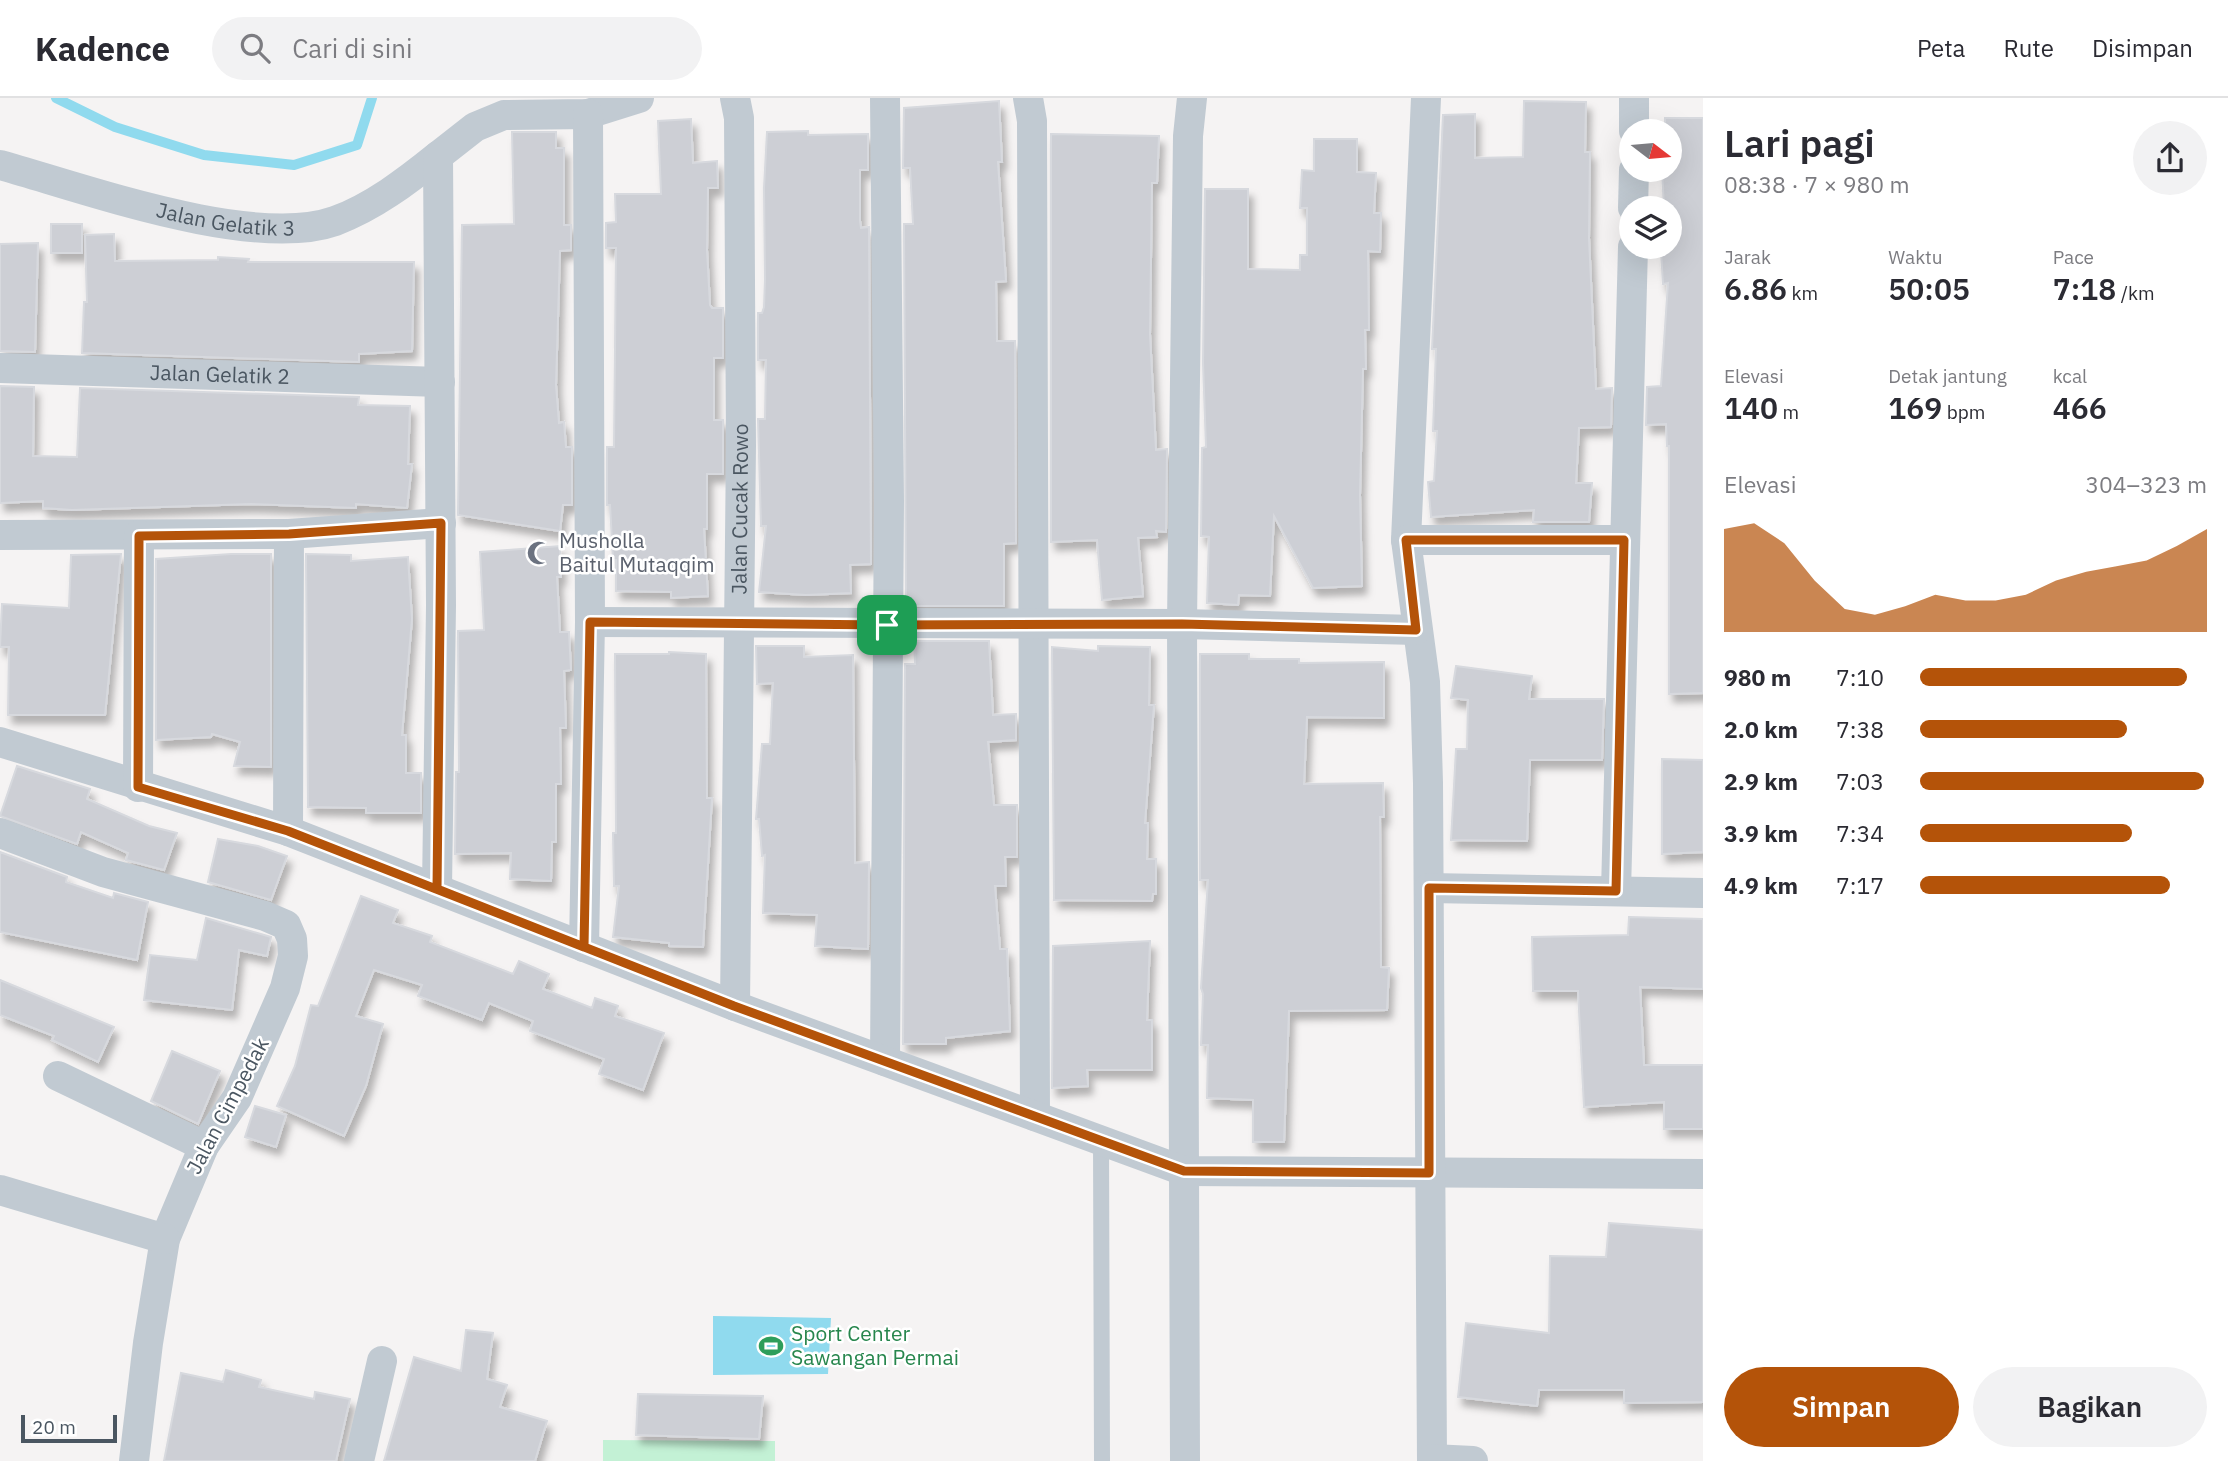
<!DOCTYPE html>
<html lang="id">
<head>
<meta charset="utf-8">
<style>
  :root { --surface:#fff; --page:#f2f2f3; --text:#2b2b33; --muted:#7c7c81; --line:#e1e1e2; --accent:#b45309 }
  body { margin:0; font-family:"IBM Plex Sans",sans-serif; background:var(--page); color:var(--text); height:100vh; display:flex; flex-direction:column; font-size:26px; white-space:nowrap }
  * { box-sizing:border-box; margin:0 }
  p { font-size:23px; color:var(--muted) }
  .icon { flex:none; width:38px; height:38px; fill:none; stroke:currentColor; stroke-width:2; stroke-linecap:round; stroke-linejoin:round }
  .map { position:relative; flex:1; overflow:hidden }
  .drawer { display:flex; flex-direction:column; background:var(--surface); width:525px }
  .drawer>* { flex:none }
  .needle { width:46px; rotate:106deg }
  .controls { position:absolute; left:1619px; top:21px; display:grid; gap:14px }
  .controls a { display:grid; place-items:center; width:63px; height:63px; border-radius:50%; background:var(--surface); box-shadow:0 7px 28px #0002; font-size:35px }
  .scale { position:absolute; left:21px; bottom:18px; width:96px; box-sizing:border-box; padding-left:7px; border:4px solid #4a5661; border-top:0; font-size:19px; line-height:24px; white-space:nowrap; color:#4a5661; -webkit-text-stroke:5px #fff; paint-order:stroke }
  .pin { position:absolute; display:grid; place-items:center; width:60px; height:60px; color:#fff; margin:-30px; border-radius:14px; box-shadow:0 4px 10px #0006 }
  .round { display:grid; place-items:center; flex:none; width:74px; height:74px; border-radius:37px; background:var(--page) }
  .summary { display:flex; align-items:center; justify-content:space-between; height:119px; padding:0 21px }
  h1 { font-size:38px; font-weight:600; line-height:52px }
  .figures { display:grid; grid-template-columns:repeat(3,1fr); gap:10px; height:119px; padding:7px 21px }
  .figures div { display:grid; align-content:center }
  .figures b { font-size:30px; font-weight:600 }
  .figures small { font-size:19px; font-weight:400 }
  .figures p { font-size:19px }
  .chart { height:196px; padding:14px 21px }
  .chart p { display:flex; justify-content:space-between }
  .chart svg { width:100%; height:126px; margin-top:7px; fill:var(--accent); opacity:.7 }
  .action { display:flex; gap:14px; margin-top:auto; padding:14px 21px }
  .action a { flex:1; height:80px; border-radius:42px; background:var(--accent); color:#fff; font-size:28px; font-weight:600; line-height:80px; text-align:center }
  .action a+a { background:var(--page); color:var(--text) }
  ul { padding:0 21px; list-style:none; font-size:23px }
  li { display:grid; grid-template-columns:112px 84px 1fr; align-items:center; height:52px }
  li i { height:18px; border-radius:9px; background:var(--accent) }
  header { display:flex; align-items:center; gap:42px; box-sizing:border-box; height:98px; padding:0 35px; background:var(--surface); border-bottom:2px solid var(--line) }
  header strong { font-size:33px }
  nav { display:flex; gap:38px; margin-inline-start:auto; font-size:24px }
  .search { width:490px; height:63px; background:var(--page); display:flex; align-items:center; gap:18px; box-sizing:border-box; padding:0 24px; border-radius:38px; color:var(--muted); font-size:26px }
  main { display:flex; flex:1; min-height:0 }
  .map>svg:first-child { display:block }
  .green { fill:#c3f1d5 }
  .water { fill:#90daee }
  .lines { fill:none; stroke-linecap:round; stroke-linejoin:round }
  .stream { stroke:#90daee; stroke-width:10 }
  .building { fill:#cdcfd5; stroke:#d7d9de; stroke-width:2; filter:url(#shadow) }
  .service { stroke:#c1cad2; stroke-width:16 }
  .minor { stroke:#c1cad2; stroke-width:30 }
  .route-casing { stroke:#fff; stroke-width:14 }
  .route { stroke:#b45309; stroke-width:9 }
  .labels { text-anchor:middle; stroke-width:5; stroke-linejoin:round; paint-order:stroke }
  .street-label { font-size:21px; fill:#4a5661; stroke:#fff }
  .worship-label { font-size:21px; fill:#5b616d; stroke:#fff; text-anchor:start }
  .leisure-label { font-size:21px; fill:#27864d; stroke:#fff; text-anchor:start }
</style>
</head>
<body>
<header>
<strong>Kadence</strong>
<div class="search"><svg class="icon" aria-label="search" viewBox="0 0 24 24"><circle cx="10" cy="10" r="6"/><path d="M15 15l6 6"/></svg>Cari di sini</div>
<nav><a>Peta</a><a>Rute</a><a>Disimpan</a></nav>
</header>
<main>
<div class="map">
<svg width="1703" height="1363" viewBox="0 0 1703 1363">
  <defs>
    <filter id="shadow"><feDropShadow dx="4.5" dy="8" stdDeviation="3.5" flood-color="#0004"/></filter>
  </defs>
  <rect width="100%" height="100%" fill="#f5f3f3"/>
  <path class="green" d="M 603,1342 L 775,1343 L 775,1363 L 603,1363 Z"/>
  <path class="water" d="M 713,1218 L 831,1220 L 828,1276 L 713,1277 Z"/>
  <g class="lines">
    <path class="stream" d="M 56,0 L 115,29 L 204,57 L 294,67 L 357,47 L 372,0"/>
  </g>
  <path class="building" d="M 999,3 L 1002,64 L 998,64 L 1006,183 L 996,184 L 997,243 L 1015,243 L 1016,445 L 1004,446 L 1004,508 L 906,508 L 904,126 L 913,126 L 910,70 L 903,70 L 904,10 Z
    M 1524,3 L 1586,4 L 1585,54 L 1590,54 L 1589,140 L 1596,291 L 1612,290 L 1611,329 L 1579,330 L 1576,385 L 1592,385 L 1589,424 L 1533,424 L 1534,412 L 1431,419 L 1428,384 L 1434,383 L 1437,333 L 1433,333 L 1436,251 L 1432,251 L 1443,17 L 1475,16 L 1475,60 L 1523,59 Z
    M 1665,20 L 1703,20 L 1703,595 L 1669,596 L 1669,348 L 1667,348 L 1666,326 L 1646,327 L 1647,289 L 1661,288 L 1668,185 L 1663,186 L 1661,153 L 1664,149 L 1670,149 L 1670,110 L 1664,110 L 1662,72 L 1670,72 L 1670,33 L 1665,33 Z
    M 691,21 L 693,65 L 717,63 L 718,90 L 708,90 L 707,152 L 710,207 L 712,210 L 723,210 L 723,260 L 714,260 L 714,322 L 723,322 L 723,376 L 707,376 L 707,431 L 704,431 L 708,498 L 671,500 L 671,494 L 616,493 L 616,462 L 613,462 L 610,407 L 607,407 L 607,349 L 614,349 L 616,150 L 606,150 L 606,125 L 616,124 L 615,96 L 661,96 L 658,23 Z
    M 808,33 L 808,37 L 868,36 L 868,72 L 860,72 L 860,123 L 861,130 L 869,129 L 871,466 L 850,467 L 851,495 L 806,497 L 759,494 L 766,428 L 761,428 L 758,321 L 765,321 L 766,262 L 758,262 L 758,215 L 762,215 L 764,209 L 765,181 L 764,90 L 767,34 Z
    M 512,34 L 556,34 L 556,50 L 564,50 L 564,127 L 571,127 L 571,152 L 560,153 L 556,287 L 559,325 L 564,324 L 566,349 L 572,349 L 572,407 L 563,407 L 560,433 L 458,417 L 462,127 L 514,126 Z
    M 1051,36 L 1159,38 L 1157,85 L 1152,85 L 1150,236 L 1156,352 L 1167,351 L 1166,434 L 1156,433 L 1157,439 L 1138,440 L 1143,498 L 1102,502 L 1097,442 L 1051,444 Z
    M 1314,41 L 1357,41 L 1357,74 L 1376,75 L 1374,115 L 1381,115 L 1380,154 L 1368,153 L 1369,232 L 1365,232 L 1366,271 L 1363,271 L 1360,397 L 1362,488 L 1313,490 L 1274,418 L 1270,498 L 1239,497 L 1238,507 L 1207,505 L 1209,439 L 1201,438 L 1202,350 L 1206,349 L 1203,265 L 1205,91 L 1248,91 L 1248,171 L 1300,172 L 1300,157 L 1307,157 L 1307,110 L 1300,110 L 1302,72 L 1314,73 Z
    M 51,126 L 82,126 L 82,155 L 51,155 Z
    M 114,136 L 115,163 L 218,162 L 218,159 L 249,161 L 248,164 L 414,164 L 412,253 L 359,256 L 359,264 L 82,255 L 84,204 L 87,204 L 85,137 Z
    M 38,145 L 35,254 L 0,253 L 0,146 Z
    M 0,288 L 34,289 L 33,358 L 77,359 L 80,290 L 359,299 L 358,307 L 410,308 L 408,366 L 412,366 L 407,410 L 356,406 L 356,410 L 251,406 L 72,412 L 43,410 L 43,403 L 0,405 Z
    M 560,448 L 561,479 L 557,479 L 560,534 L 569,534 L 571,572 L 564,573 L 566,630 L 560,630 L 561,686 L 556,686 L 556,744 L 552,744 L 551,783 L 510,781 L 511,755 L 455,756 L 456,674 L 459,674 L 458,533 L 484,532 L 480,454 Z
    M 121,456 L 105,617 L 8,617 L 9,549 L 0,549 L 2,506 L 69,510 L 71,457 Z
    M 231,456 L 271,456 L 271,669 L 234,668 L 240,644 L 212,636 L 211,639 L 156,642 L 156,461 Z
    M 306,456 L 351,457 L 351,463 L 408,459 L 412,521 L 402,637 L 406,637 L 406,675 L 421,675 L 421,715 L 366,715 L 366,710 L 308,709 Z
    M 914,543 L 989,543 L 993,617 L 1016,616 L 1016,642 L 988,644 L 994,707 L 1017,707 L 1017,759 L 1005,759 L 1006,788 L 995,788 L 1000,851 L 1007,851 L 1010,933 L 946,940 L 946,946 L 903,946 L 905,566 L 915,566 Z
    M 756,548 L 804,548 L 804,559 L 853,557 L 855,765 L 869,764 L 868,851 L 815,848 L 817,817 L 763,815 L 765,757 L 762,758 L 759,721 L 756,721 L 762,646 L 770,646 L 773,585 L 757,586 Z
    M 1098,548 L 1150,549 L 1149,607 L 1154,607 L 1145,725 L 1148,725 L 1147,761 L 1156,761 L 1156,796 L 1153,796 L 1152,803 L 1054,802 L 1052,549 L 1098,553 Z
    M 669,554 L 706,556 L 707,700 L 712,700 L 703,849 L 669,848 L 669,845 L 613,839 L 619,788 L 614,788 L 613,735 L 616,735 L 615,556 L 669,556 Z
    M 1200,556 L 1249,556 L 1249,561 L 1299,561 L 1299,565 L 1384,564 L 1384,620 L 1307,619 L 1304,686 L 1383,685 L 1384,719 L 1380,719 L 1381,869 L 1389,870 L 1387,912 L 1289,913 L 1284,1044 L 1253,1044 L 1253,1002 L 1207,1000 L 1208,947 L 1201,947 L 1203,896 L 1201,890 L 1208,782 L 1200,782 Z
    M 1456,568 L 1532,578 L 1529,601 L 1604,601 L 1602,662 L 1530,662 L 1527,743 L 1451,742 L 1456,651 L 1467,651 L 1468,602 L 1451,600 Z
    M 1662,661 L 1703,662 L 1703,754 L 1662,756 Z
    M 17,668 L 90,691 L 87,701 L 149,728 L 177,735 L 164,772 L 126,762 L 128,755 L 81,734 L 77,746 L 0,718 Z
    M 218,741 L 258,748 L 287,758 L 271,802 L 208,784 Z
    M 0,754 L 67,779 L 66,784 L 113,800 L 114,795 L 148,804 L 137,862 L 0,834 Z
    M 361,798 L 398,812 L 393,825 L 432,838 L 430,844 L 513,876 L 519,863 L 549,876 L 543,891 L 592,910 L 595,900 L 618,908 L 615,918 L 664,935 L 643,992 L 599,976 L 604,961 L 530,933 L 533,923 L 489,905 L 482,922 L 418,898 L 422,887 L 374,872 L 356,918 L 383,926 L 366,988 L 344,1038 L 277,1008 L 295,968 L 311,907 L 318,908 Z
    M 1629,819 L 1703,821 L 1703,891 L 1640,889 L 1644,967 L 1703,967 L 1703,1031 L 1664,1031 L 1664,1004 L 1584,1009 L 1578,893 L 1533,893 L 1532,839 L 1628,837 Z
    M 206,820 L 271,839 L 267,858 L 239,852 L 232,912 L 144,902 L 150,857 L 197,862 Z
    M 1150,843 L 1147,922 L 1152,922 L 1152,972 L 1087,972 L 1088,988 L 1052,990 L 1053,848 Z
    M 0,882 L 114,929 L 98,964 L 52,942 L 54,938 L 0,917 Z
    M 172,953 L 220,973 L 198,1026 L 151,1003 Z
    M 255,1008 L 286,1017 L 276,1049 L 245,1039 Z
    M 1609,1125 L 1703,1132 L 1703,1304 L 1624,1305 L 1624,1292 L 1539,1292 L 1537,1308 L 1458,1299 L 1466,1225 L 1549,1235 L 1550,1158 L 1606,1159 Z
    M 466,1232 L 493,1235 L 487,1281 L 507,1287 L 500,1309 L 547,1323 L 535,1363 L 384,1363 L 414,1259 L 461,1273 Z
    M 226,1272 L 261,1282 L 259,1289 L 314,1301 L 315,1294 L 350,1301 L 336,1363 L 164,1363 L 181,1275 L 223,1284 Z
    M 638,1296 L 763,1298 L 759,1341 L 636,1337 Z"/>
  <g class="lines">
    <path class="service" d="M 1101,1042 L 1102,1363"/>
    <g class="minor">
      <path d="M 885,0 L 889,403 L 885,963"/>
      <path d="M 1028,0 L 1032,23 L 1035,1018"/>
      <path d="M 1192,0 L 1188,38 L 1182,526 L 1184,1073 L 1703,1076"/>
      <path d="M 1426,0 L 1406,442 L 1425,584 L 1428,685 L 1432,1363"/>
      <path d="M 1634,33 L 1634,0"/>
      <path id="s1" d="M 0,67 C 83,90 253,152 335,123 C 373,109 407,83 438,58"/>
      <path d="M 1633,110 L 1634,72"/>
      <path id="s2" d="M 0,270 L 440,284"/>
      <path d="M 0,437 L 289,436 L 441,425"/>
      <path d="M 1406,442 L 1624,442"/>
      <path d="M 590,524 L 1182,526 L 1416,532"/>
      <path d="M 0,644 L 288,733 L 735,908 L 1184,1073 L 1185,1363"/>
      <path d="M 138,689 L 139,437"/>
      <path d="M 288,733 L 289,436"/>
      <path d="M 0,735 L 103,774 L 265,818 L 286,827 L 292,841 L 293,858 L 285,890 L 237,1000 L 204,1048 L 165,1141 L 148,1245 L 134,1363"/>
      <path d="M 1429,790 L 1703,795"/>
      <path d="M 437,791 L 441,507 L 438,58 L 475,29 L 504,17 L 588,16 L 639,0"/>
      <path d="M 1616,793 L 1633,149"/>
      <path d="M 584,849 L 590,524 L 588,16"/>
      <path id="s3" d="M 735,908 L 741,347 L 739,20 L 735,0"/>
      <path d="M 58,978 L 204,1048"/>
      <path d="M 0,1092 L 165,1141"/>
      <path d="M 1432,1361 L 1473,1363"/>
      <path d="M 359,1363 L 382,1263"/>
    </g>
  </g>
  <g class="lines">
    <g class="route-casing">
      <path id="route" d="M 887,527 L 590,524 L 584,849 L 288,733 L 138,689 L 139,438 L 289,436 L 441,425 L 437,791 L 734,908 L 1184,1073 L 1429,1075 L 1429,790 L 1616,793 L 1624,442 L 1406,442 L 1416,532 L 1182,526 L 887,527"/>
    </g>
    <use href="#route" class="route"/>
  </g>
  <defs>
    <g id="mosque-bare" transform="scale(1.89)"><path d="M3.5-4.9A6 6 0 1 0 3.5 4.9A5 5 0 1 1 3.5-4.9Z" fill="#6b7280" stroke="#fff" stroke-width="2.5" paint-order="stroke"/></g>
    <g id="stadium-bare" transform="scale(1.89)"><path d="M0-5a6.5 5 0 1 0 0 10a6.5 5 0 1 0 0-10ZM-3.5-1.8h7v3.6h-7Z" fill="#2e9e5b" stroke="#fff" stroke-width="2.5" paint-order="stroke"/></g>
  </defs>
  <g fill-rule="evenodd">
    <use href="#mosque-bare" x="539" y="455"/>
    <use href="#stadium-bare" x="771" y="1248"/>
  </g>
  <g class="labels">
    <g class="street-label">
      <text dy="7" stroke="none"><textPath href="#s1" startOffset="233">Jalan Gelatik 3</textPath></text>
      <text dy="7" stroke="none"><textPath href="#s2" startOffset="220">Jalan Gelatik 2</textPath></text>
      <text dy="7" stroke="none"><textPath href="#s3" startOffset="497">Jalan Cucak Rowo</textPath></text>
      <text transform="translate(228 1008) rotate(-62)" y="7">Jalan Cimpedak</text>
    </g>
    <g class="worship-label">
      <text x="559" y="450">Musholla<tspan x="559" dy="24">Baitul Mutaqqim</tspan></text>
    </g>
    <g class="leisure-label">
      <text x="791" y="1243">Sport Center<tspan x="791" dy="24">Sawangan Permai</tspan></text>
    </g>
  </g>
</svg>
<div class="controls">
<a><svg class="needle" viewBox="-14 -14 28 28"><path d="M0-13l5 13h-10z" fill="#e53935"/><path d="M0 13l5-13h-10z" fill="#7c7c81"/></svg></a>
<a><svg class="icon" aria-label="layers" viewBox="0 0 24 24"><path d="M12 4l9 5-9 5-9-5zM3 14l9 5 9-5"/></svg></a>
</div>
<div class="scale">20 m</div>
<div class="pin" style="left:887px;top:527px;background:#1e9e55"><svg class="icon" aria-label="arrive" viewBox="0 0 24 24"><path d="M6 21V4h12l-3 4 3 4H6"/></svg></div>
</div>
<section class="drawer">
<div class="summary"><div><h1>Lari pagi</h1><p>08:38 · 7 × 980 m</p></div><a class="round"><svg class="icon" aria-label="share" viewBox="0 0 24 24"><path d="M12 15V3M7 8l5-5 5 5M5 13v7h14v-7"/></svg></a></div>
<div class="figures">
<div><p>Jarak</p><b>6.86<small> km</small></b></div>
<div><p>Waktu</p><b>50:05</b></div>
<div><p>Pace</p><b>7:18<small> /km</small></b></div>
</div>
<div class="figures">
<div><p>Elevasi</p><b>140<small> m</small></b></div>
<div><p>Detak jantung</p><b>169<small> bpm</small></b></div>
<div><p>kcal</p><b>466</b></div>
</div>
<div class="chart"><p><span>Elevasi</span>304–323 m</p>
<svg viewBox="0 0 160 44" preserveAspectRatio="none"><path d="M0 44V8L10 6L20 13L30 26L40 36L50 38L60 35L70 31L80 33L90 33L100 31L110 26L120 23L130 21L140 19L150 14L160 8V44z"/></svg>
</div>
<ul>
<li><b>980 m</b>7:10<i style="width:93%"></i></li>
<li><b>2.0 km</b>7:38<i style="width:72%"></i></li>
<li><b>2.9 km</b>7:03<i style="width:99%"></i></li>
<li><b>3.9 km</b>7:34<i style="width:74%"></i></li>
<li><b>4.9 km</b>7:17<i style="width:87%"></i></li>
</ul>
<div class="action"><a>Simpan</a><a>Bagikan</a></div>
</section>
</main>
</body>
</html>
